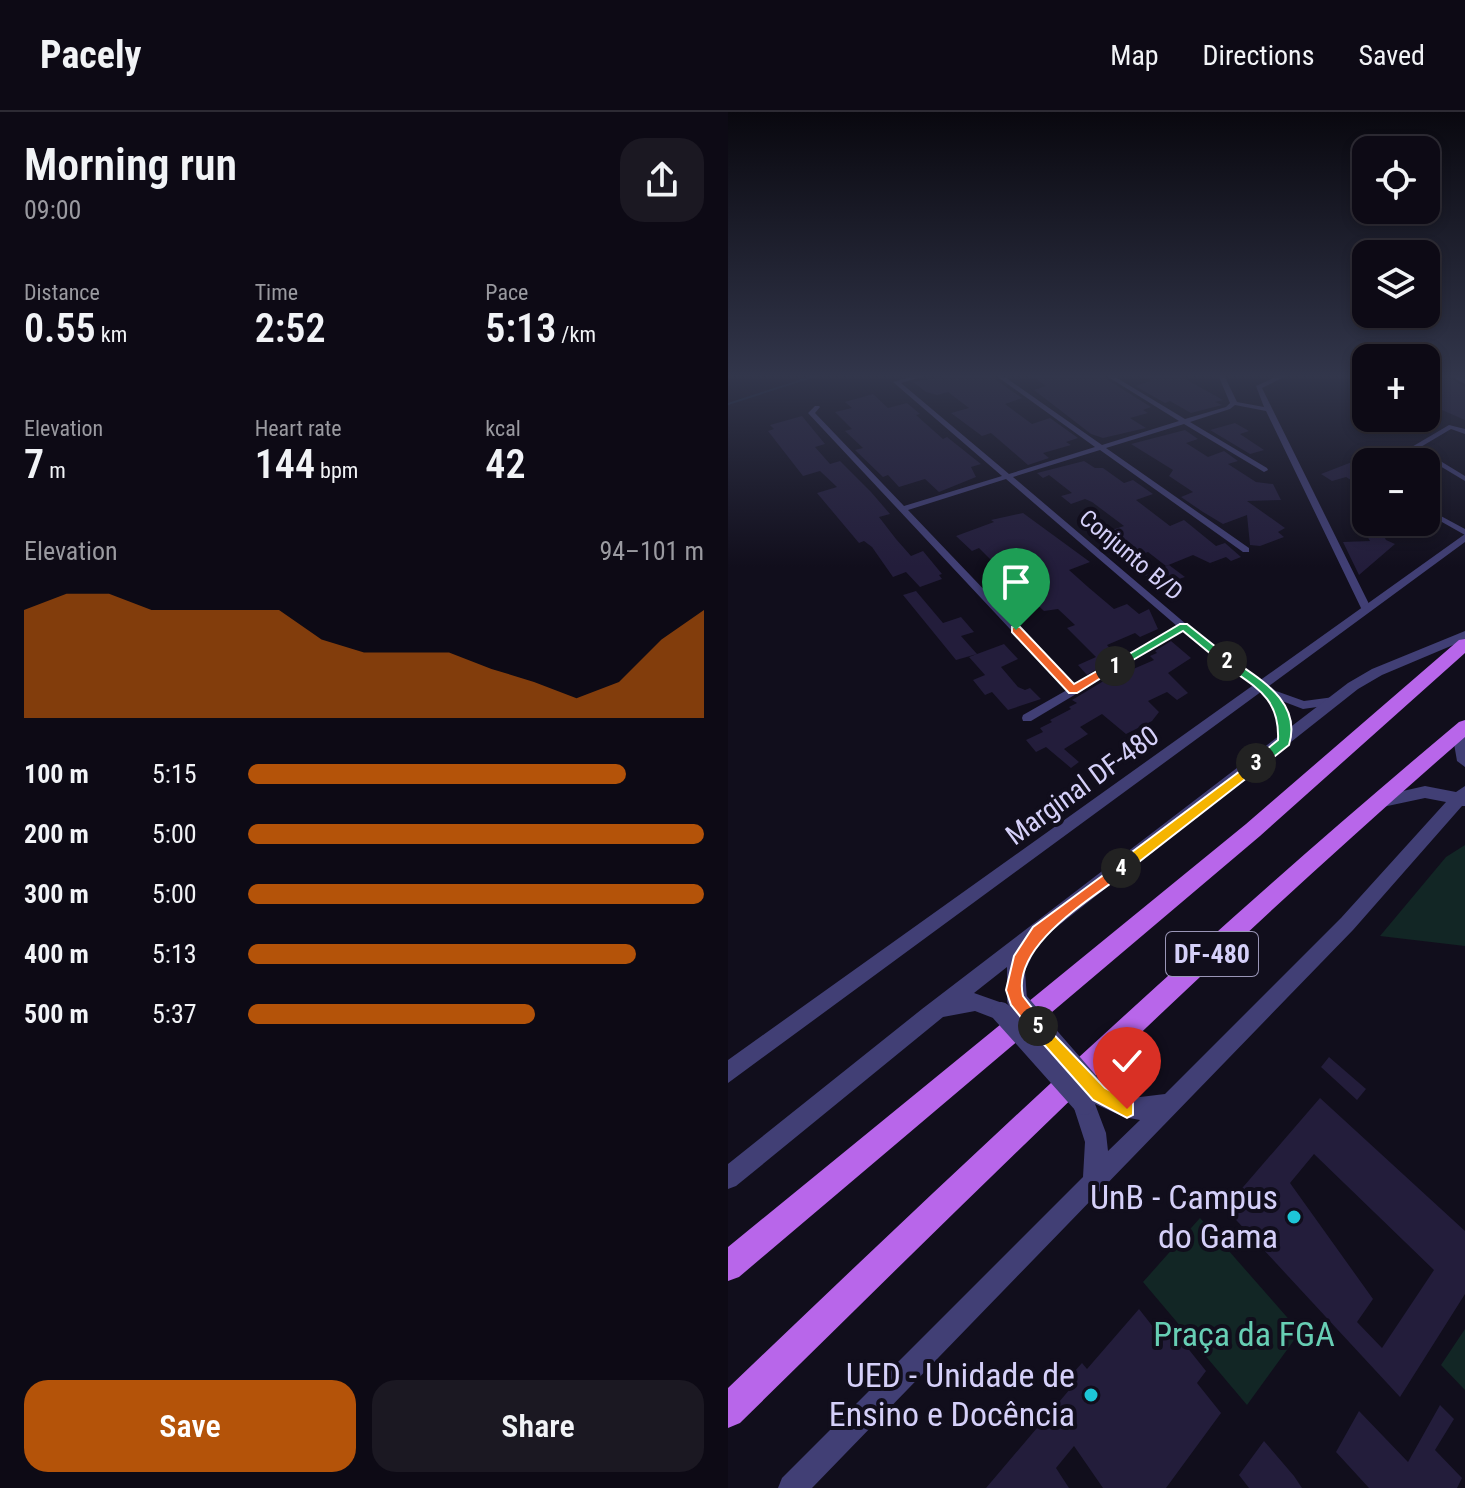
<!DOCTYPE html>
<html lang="en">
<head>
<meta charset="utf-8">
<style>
  :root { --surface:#0d0a15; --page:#1b1822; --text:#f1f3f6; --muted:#9a9aa0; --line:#2d2b34; --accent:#b45309 }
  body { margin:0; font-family:"Roboto Condensed",sans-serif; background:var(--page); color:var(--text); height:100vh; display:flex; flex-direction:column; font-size:30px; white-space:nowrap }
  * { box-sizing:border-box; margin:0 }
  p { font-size:26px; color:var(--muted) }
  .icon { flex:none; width:44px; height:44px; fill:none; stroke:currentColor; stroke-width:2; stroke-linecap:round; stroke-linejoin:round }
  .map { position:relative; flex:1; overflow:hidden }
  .panel { display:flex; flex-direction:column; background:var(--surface); width:728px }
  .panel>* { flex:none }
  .fabs { position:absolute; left:624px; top:24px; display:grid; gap:16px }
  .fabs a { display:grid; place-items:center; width:88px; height:88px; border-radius:16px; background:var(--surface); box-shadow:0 4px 12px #0003,0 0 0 2px var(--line); font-size:40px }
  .pin { position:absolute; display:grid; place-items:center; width:68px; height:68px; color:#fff; margin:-82px -34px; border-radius:50% 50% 50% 0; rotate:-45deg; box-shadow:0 0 8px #0007 }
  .pin .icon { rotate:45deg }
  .km { position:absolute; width:40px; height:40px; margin:-20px; border-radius:50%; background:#222; color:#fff; font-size:22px; line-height:40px; text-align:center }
  .round { display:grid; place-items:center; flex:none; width:84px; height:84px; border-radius:24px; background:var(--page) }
  .head { display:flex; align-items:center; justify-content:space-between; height:136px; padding:0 24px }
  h1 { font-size:44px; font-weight:600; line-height:60px }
  .metrics { display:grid; grid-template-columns:repeat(3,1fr); gap:12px; height:136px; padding:8px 24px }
  .metrics div { display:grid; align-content:center }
  .metrics b { font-size:40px; font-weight:600 }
  .metrics small { font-size:22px; font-weight:400 }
  .metrics p { font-size:22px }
  .chart { height:224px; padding:16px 24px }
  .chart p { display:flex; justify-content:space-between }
  .chart svg { width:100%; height:144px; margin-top:8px; fill:var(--accent); opacity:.7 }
  .button { display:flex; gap:16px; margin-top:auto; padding:16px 24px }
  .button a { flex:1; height:92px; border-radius:24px; background:var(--accent); color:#fff; font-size:32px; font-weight:600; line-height:92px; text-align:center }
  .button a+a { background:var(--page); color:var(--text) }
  ul { padding:0 24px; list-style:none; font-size:26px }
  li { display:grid; grid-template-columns:128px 96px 1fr; align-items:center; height:60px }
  li i { height:20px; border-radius:10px; background:var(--accent) }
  header { display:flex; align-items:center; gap:48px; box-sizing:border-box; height:112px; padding:0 40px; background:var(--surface); border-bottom:2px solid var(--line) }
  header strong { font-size:38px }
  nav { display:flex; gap:44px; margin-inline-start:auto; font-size:28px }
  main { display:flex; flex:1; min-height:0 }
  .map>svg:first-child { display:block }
  .green { fill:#122625 }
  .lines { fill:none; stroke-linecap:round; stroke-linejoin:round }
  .stream { stroke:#152640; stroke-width:2 }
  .building { fill:#231d3b; fill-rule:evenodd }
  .minor { fill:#413f75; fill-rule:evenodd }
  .tertiary { fill:#413f75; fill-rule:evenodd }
  .primary { fill:#b866ea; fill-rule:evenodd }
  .tertiary-bridge { stroke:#413f75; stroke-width:20 }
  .split-1 { fill:#f0652b; stroke:#fff; stroke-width:2 }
  .split-2 { fill:#22a559; stroke:#fff; stroke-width:2 }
  .split-3 { fill:#22a559; stroke:#fff; stroke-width:2 }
  .split-4 { fill:#f5b400; stroke:#fff; stroke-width:2 }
  .split-5 { fill:#f0652b; stroke:#fff; stroke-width:2 }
  .split-6 { fill:#f5b400; stroke:#fff; stroke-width:2 }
  .poi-dot { fill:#1dc6d7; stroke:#110e1c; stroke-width:3 }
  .labels { text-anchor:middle; stroke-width:8; stroke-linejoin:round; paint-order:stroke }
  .far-street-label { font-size:24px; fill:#d5d0f9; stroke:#110e1c }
  .shield { fill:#110e1c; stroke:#9a96b7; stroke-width:2 }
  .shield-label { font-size:26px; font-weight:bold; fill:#d5d0f9 }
  .street-label { font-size:28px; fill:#d5d0f9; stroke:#110e1c }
  .near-poi-label { font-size:34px; fill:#d5d0f9; stroke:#110e1c; text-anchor:end }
  .near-park-label { font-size:34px; fill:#67ceb4; stroke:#110e1c }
</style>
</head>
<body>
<header>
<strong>Pacely</strong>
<nav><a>Map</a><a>Directions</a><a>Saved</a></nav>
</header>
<main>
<section class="panel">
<div class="head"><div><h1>Morning run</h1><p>09:00</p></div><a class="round"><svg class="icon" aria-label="share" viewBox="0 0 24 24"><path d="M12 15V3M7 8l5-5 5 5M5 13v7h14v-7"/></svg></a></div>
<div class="metrics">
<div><p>Distance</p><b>0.55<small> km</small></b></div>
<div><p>Time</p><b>2:52</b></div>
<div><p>Pace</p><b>5:13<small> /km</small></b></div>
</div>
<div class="metrics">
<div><p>Elevation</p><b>7<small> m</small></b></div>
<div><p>Heart rate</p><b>144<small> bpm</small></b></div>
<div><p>kcal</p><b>42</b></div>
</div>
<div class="chart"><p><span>Elevation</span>94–101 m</p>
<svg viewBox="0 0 160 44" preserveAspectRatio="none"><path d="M0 44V11L10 6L20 6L30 11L40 11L50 11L60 11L70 20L80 24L90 24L100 24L110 29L120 33L130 38L140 33L150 20L160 11V44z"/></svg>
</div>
<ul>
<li><b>100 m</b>5:15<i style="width:83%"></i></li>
<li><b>200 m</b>5:00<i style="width:100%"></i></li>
<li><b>300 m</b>5:00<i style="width:100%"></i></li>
<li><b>400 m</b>5:13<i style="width:85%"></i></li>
<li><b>500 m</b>5:37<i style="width:63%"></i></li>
</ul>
<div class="button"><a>Save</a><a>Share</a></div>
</section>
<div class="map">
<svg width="737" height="1376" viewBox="0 0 737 1376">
  <rect width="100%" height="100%" fill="#110e1c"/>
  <path class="green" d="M 737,733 L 737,834 L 652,824 L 718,745 Z
    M 472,1106 L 572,1220 L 519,1293 L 415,1170 Z
    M 737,1217 L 737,1278 L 713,1253 Z"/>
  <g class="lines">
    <path class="stream" d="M 0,292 L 90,263"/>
  </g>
  <path class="building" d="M 225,263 L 261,263 L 294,286 L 277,292 L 304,312 L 322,306 L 350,326 L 338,330 L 343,333 L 315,341 L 321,346 L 300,353 L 263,321 L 254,324 L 223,301 L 241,296 L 220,280 L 209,283 L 198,280 L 185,270 Z
    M 302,263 L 372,263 L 423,295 L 415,298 L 420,301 L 402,306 L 418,316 L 375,326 L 363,322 L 306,278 L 318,274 Z
    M 413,263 L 450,263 L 495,288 L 487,290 L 494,293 L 463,301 L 442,289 L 437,291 L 407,274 L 423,269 Z
    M 698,263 L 718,263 L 737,275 L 737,308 L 698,291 L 698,274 L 712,271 L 698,266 Z
    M 145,282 L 160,296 L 179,291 L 192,302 L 188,303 L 215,327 L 219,325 L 253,352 L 243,355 L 248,365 L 211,380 L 197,367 L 171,375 L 160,363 L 155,365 L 127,338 L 135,336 L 117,319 L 124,317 L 107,300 L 124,296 L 117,290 Z
    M 74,304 L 97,332 L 87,335 L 102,352 L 112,349 L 143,380 L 162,402 L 151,405 L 168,427 L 183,444 L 195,439 L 214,462 L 211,463 L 214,467 L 192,475 L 178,460 L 165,465 L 144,435 L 136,429 L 131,431 L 89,381 L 109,375 L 92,359 L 75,364 L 40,319 L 46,317 L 42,313 Z
    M 507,311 L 521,319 L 512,322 L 536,338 L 522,342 L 482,318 Z
    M 457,318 L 470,327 L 458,331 L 480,345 L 496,339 L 510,349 L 500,352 L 528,370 L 545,372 L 553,388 L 519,389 L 557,416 L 550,420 L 556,425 L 532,434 L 522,433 L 519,403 L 495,412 L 475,400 L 453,385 L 465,380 L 441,364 L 445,358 L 403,332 Z
    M 642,334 L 652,340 L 660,337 L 673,345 L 660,350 L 638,346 L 638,362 L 623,368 L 618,365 L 604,369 L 593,362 L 637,345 L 630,339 Z
    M 356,349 L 367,356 L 375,356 L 396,371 L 405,368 L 425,382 L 408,388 L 442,414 L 456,408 L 488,434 L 497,431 L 513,445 L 503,449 L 498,445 L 482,451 L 465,443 L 438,454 L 420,440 L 414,442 L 384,418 L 396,414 L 364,390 L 357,387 L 343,392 L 333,384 L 344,381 L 321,363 L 315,366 L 309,361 Z
    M 295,401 L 362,450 L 341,458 L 360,475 L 386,497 L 399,492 L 411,502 L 421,497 L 430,517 L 412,525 L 407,521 L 379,533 L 389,545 L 359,563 L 350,553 L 368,545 L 339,516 L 347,513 L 330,497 L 316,499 L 301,485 L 286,490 L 277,481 L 282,477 L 265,460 L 273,458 L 251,436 L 244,439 L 228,424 L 266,410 L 263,408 Z
    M 650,413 L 658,428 L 667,432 L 631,463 L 615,430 L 642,429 L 633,414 Z
    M 441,453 L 457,465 L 430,474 L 417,463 Z
    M 188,479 L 215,511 L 233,505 L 246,520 L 233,524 L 249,542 L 228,548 L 175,483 Z
    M 443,529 L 463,546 L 440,561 L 460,581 L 449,588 L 439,580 L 420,589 L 431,600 L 424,609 L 398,622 L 374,602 L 352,615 L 360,622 L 336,637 L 351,650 L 343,656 L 318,635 L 308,640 L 298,628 L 315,620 L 312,616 L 324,610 L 322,608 L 343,597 L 341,595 L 349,591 L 344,588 L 399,555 L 403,558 L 426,548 L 422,544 L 429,541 L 427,539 Z
    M 276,532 L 290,547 L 273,555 L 290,575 L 297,578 L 302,576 L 313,587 L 280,598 L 264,580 L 257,583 L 245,568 L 257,563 L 241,545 Z
    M 601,945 L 638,977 L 629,988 L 593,955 Z
    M 592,986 L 737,1119 L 737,1182 L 672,1285 L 497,1096 ZM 586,1042 L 706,1158 L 654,1236 L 629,1210 L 645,1187 L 562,1071 Z
    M 411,1197 L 433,1225 L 442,1214 L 478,1259 L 469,1271 L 493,1301 L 438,1376 L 375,1376 L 346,1334 L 328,1356 L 341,1376 L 258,1376 L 342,1277 L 337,1270 L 354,1251 L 359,1257 Z
    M 712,1293 L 726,1307 L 707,1338 L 734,1366 L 729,1376 L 641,1376 L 608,1340 L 631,1299 L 680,1350 Z
    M 536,1329 L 566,1364 L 574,1376 L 521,1376 L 511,1363 Z"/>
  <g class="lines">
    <path class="minor" d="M 190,263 L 200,263 L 173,271 L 281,362 L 367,335 L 267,263 L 274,263 L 374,333 L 451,309 L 377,263 L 384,263 L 457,307 L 498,295 L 502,291 L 490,263 L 496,263 L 509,290 L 536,295 L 528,274 L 552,263 L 560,263 L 534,276 L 643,496 L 641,498 L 635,498 L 633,496 L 538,299 L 507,293 L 502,297 L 462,310 L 539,356 L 540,358 L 536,360 L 456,312 L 378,336 L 521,436 L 521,440 L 515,440 L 372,338 L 285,365 L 458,512 L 548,579 L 576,589 L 606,585 L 611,589 L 610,592 L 575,597 L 554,589 L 564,610 L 562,629 L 556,633 L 552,632 L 550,629 L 554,610 L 541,585 L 455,518 L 303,609 L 295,609 L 294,606 L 295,603 L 339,578 L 80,301 L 87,294 L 91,294 L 92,295 L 87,301 L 176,394 L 274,364 L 165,270 ZM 278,367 L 449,514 L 347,573 L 180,398 Z
      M 721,263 L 728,263 L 737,267 L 737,272 Z
      M 721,313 L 737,317 L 737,322 L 723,317 L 691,336 L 737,364 L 737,369 L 682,336 Z
      M 698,396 L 737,417 L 737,423 L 698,401 Z"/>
    <path class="tertiary" d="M 737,422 L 737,430 L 0,971 L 0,948 Z
      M 737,519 L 737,528 L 654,563 L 630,577 L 311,829 L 297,859 L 299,888 L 296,895 L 289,897 L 282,895 L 279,888 L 279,855 L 246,881 L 280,893 L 283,900 L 280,907 L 273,909 L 247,899 L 215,905 L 8,1074 L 0,1077 L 0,1052 L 194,897 L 620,571 L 644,557 Z
      M 731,615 L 737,618 L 737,655 L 729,649 L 724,620 Z
      M 697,674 L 728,680 L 737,674 L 737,694 L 734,694 L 625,818 L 84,1376 L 50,1376 L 54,1366 L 355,1065 L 357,1030 L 345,993 L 348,985 L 356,982 L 361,985 L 363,974 L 371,971 L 404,986 L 437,982 L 613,806 L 718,690 L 697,686 L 650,696 L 644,694 L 642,690 L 644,686 ZM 367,992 L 396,1005 L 412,1008 L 380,1039 L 378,1021 Z"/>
    <path class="primary" d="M 737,527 L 737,541 L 532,724 L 11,1165 L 0,1169 L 0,1135 L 518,712 L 731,528 Z
      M 737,608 L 737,625 C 486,843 249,1078 12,1311 L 0,1316 L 0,1276 C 238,1048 478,822 731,610 Z"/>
    <path class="tertiary-bridge" d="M 289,888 L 371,982
      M 273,900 L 356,993"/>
  </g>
  <linearGradient id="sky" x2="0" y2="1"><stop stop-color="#09080f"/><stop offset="0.58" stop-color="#32364b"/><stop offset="1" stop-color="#32364b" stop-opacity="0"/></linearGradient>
  <rect width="737" height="455" fill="url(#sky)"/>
  <path class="split-1" d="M 284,515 L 292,515 L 346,572 L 383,551 L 392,554 L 349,581 L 341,581 L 284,520 Z"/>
  <path class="split-2" d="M 452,512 L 459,512 L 503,547 L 503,552 L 495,552 L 455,519 L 391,556 L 381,554 Z"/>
  <path class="split-3" d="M 495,547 L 503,547 C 533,568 574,590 561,633 L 533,655 L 522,651 L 550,628 C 552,585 527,575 495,552 Z"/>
  <path class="split-4" d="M 528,647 L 534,651 L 533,655 L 398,760 L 388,760 L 388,752 Z"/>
  <path class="split-5" d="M 393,750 L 400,756 L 398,760 C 364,787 283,833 295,884 L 318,914 L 316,919 L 304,919 L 283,893 L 278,878 L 286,844 L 305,815 Z"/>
  <path class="split-6" d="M 310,906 L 377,976 L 405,991 L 405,1003 L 399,1006 L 365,988 L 304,919 L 304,908 Z"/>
  <g class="poi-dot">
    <circle cx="566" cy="1105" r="8"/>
    <circle cx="363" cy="1283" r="8"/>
  </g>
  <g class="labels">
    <g class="far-street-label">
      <text transform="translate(403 443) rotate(40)" y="8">Conjunto B/D</text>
    </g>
    <rect class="shield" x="438" y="820" width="92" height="44" rx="6"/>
    <g class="shield-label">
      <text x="484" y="851">DF-480</text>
    </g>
    <g class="street-label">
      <text transform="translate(354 673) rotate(-36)" y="10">Marginal DF-480</text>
    </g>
    <g class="near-poi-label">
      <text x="550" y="1097">UnB - Campus<tspan x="550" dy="39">do Gama</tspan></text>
      <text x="347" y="1275">UED - Unidade de<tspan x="347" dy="39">Ensino e Docência</tspan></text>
    </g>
    <g class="near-park-label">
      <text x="516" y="1234">Praça da FGA</text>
    </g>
  </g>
</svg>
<div class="fabs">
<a><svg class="icon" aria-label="locate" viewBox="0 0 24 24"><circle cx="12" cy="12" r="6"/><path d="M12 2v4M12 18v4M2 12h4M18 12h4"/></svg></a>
<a><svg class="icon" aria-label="layers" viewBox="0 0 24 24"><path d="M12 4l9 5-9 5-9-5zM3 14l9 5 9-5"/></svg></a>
<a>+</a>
<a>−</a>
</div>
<div class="pin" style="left:288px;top:518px;background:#1e9e55"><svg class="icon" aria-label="arrive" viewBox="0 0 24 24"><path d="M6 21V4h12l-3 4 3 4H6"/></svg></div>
<div class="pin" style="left:399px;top:997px;background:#d93025"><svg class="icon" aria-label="check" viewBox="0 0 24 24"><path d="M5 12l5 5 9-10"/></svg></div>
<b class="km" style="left:387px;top:554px">1</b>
<b class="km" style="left:499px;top:549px">2</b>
<b class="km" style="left:528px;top:651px">3</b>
<b class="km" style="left:393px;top:756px">4</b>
<b class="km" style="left:310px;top:914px">5</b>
</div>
</main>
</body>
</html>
